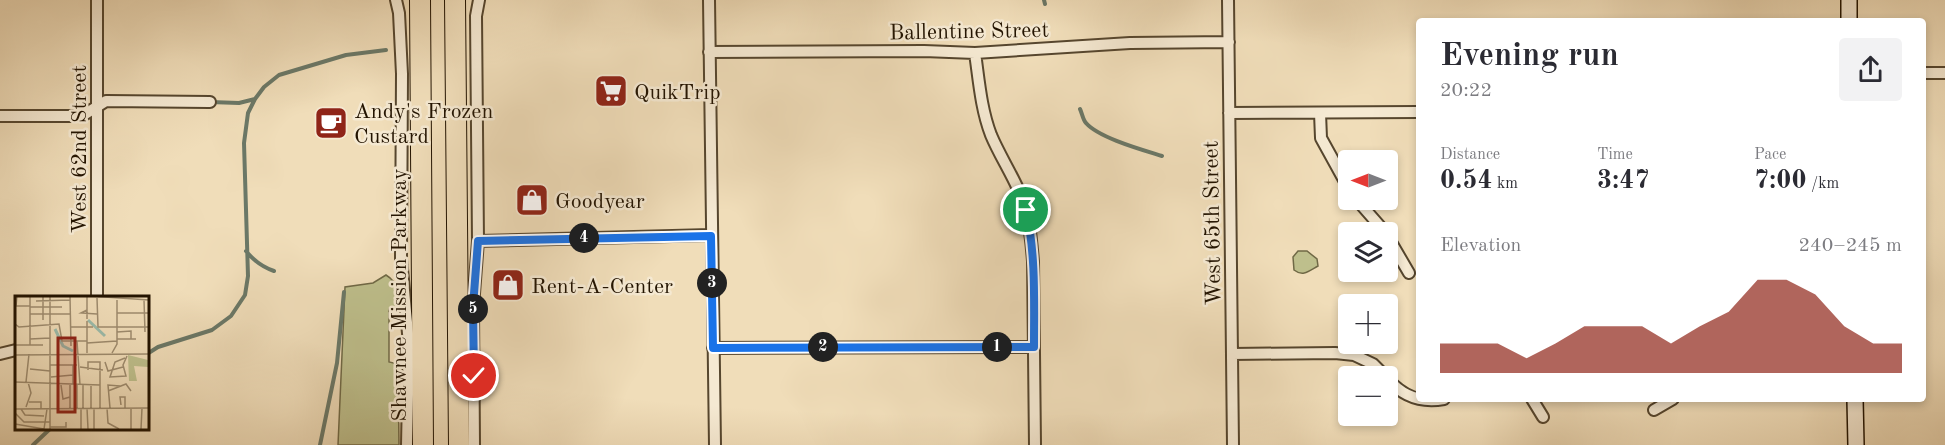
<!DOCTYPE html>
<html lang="en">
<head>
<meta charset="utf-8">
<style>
  :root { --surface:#fff; --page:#f2f2f3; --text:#2b2b33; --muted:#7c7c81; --accent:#8f2418 }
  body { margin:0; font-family:"Old Standard TT",serif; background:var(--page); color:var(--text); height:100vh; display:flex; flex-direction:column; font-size:22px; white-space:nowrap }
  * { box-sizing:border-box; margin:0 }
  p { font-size:20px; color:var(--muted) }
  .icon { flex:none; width:33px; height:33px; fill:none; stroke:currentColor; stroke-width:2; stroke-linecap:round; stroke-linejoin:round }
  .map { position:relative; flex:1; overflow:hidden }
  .details { position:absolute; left:1416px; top:18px; width:510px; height:384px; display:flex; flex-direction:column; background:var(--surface); border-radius:6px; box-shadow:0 3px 9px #0003 }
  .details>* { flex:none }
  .needle { width:39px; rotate:270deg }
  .fabs { position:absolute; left:1338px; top:150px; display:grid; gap:12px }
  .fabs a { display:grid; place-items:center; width:60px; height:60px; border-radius:6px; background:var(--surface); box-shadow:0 3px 9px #0003; font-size:30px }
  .pin { position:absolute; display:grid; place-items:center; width:51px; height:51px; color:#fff; margin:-26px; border:3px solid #fff; border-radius:50%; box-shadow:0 2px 6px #0007 }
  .km { position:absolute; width:30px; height:30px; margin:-15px; border-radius:50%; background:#222; color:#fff; font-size:16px; line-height:30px; text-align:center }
  .round { display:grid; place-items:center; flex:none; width:63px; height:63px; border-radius:6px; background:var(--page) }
  .overview { display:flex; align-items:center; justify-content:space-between; height:102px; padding:0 24px }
  h1 { font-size:33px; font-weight:600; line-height:45px }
  .stats { display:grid; grid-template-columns:repeat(3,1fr); gap:9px; height:102px; padding:6px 24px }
  .stats div { display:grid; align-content:center }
  .stats b { font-size:26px; font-weight:600 }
  .stats small { font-size:16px; font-weight:400 }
  .stats p { font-size:16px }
  .chart { height:168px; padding:12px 24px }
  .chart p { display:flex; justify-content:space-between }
  .chart svg { width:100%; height:108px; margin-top:6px; fill:var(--accent); opacity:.7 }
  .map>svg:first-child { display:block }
  .green { fill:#bebf8c; stroke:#706946; stroke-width:1.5 }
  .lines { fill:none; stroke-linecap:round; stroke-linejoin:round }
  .stream { stroke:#6b7867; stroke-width:4 }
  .street-casing { stroke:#56462e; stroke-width:14 }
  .secondary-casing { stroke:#221300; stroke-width:18 }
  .highway-casing { stroke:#221300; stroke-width:22 }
  .street { stroke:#f5e9d2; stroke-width:10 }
  .secondary { stroke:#f5e9d2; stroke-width:15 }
  .highway { stroke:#f0ddb9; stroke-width:20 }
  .route-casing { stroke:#fff; stroke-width:12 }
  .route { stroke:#1a73e8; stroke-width:8 }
  .labels { text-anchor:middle; stroke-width:5; stroke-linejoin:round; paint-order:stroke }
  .street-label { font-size:22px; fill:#221300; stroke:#f5e9d2 }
  .poi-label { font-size:22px; fill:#221300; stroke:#f5e9d2; text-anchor:start }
  .inset-river { fill:none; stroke:#9bbcab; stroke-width:3 }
  .inset-road { fill:none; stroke:#9e8c6f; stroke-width:1.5 }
  .view { fill:#8f2418; fill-opacity:0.15; stroke:#8f2418; stroke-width:3 }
  .inset-edge { fill:none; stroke:#221300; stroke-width:3 }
</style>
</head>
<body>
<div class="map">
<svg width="1945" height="445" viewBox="0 0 1945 445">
  <rect width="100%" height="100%" fill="#f0ddb9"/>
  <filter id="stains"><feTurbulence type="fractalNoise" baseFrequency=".00333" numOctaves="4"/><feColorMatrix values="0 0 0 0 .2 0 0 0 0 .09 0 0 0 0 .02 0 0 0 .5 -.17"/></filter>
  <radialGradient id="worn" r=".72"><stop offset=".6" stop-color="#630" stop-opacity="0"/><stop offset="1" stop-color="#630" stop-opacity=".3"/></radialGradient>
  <path class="green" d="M 1298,251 L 1307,251 L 1317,259 L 1318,266 C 1309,271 1303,277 1294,270 L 1293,257 Z
    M 386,275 C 399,283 398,294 396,307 L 389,309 L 389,362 L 398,364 L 399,445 L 338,445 L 345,287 L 373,283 Z"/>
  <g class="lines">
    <path class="stream" d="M 1044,0 L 1045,4
      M 210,102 L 239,103 L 255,99
      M 1080,109 C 1082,113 1083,120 1086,123 C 1099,138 1143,150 1162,156
      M 246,251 C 254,261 262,267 274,271
      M 147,354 L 158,347 L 212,330 L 231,316 L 245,295 L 248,276 L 244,143 L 248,113 L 255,99 L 264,87 L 279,75 L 346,55 L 386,50
      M 33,445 L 51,428
      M 320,445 L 337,363 L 344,292"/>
    <g class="street-casing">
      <path id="street" d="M 97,0 L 97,298
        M 396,0 L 399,13 L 402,74 L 401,258 L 409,344 L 407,445
        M 709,0 L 715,445
        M 1228,0 L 1233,445
        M 709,52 L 924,51 L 975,53 L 1130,43 L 1229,42
        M 975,53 C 979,81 981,109 991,135 C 999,154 1010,171 1018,189 C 1029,212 1031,237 1033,261 L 1035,445
        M 1923,73 L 1945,73
        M 1229,113 L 1419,112
        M 1320,113 L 1321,138 L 1348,187
        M 0,116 L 82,116 L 106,101 L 210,102
        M 1357,200 L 1385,232
        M 1388,237 L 1409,273
        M 478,241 L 711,235
        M 713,348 L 1034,347
        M 0,354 L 16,350
        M 1232,354 L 1335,353 L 1354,355 L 1373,364 L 1385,376
        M 1388,379 C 1403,397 1421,403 1444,399
        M 1532,399 L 1543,417
        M 1654,410 L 1673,399
        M 474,445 L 473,307 L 478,241 L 476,16 L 479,0"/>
    </g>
    <g class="secondary-casing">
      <path id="secondary" d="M 1849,0 L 1849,21
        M 1855,399 L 1856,445"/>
    </g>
    <g class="highway-casing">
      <path id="highway" d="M 420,0 L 423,445
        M 455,0 L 459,445"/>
    </g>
    <use href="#street" class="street"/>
    <use href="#secondary" class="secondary"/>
    <use href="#highway" class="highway"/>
  </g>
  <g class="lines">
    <g class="route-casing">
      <path id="route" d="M 474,376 L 473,307 L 478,241 L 711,236 L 713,348 L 1034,347 C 1034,301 1036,255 1026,210"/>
    </g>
    <use href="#route" class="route"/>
  </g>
  <defs>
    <g id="supermarket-square" transform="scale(1.725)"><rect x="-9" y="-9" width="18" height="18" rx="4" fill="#8f2418" stroke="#f5e9d2"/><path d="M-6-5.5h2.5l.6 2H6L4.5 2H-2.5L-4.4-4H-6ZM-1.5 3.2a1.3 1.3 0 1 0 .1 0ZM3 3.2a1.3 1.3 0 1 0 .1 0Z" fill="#fff"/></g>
    <g id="cafe-square" transform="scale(1.725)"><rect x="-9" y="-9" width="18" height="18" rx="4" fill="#8f2418" stroke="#f5e9d2"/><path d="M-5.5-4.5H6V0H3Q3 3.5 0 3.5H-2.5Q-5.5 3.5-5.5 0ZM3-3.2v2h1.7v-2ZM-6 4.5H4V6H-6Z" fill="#fff"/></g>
    <g id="shop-square" transform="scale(1.725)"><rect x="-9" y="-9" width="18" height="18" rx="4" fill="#8f2418" stroke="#f5e9d2"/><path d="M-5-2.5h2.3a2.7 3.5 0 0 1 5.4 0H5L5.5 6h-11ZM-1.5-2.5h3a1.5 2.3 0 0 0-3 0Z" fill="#fff"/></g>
  </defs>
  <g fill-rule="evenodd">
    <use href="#supermarket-square" x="611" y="91"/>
    <use href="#cafe-square" x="331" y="123"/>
    <use href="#shop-square" x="532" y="200"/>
    <use href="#shop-square" x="508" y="285"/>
  </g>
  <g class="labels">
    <g class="street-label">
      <text transform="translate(969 30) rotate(-1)" y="8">Ballentine Street</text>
      <text transform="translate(78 149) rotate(-90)" y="8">West 62nd Street</text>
      <text transform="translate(1211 223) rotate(-91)" y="8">West 65th Street</text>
      <text transform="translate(398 295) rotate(-90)" y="8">Shawnee Mission Parkway</text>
    </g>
    <g class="poi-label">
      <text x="634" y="99">QuikTrip</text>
      <text x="354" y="118">Andy's Frozen<tspan x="354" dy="25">Custard</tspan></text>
      <text x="555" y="208">Goodyear</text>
      <text x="531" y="293">Rent-A-Center</text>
    </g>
  </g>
  <g transform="translate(15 296)">
    <rect width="134" height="134" fill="#f0ddb9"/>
    <path d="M 113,59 L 133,64 L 133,71 L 119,70 L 122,85 L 114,85 Z" fill="#bebf8c"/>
    <path class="inset-river" d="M 73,24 L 90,40M 40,33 L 48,50 L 58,55"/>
    <path class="inset-road" d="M 2,0 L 1,10 L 15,10M 28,0 L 28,24M 35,0 L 35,133M 55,0 L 56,50M 72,0 L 72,23M 75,0 L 134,4M 82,2 L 83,31 L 134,31M 129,4 L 130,36M 21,5 L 55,4M 15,11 L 47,11M 72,14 L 66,17 L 82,18M 102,17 L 134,17M 15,18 L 55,18M 72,25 L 72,57M 0,28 L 4,31 L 44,28 L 47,45 L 72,45M 55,31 L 78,31M 102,36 L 116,35 L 116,43M 15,43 L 35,42M 102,43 L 121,43M 62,45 L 65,89M 72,47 L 102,45M 0,49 L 28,49M 15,49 L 15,0M 97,57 L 102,48 L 102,4M 0,59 L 134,58M 110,62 L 100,66 L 95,81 L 111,80 L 108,69 L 112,60M 90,66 L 93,75 L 108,71M 35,69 L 62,69M 58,69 L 58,88M 65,71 L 88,74M 15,73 L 35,75M 73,74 L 73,66 L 85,66 L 85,112M 36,81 L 58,79M 0,86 L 85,89M 11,86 L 14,58M 46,89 L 48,103 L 55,101M 55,89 L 55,112M 62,89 L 62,112M 68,89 L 68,112M 93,95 L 111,88 L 116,95M 14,106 L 26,106 L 26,113M 106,109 L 105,101 L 110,101 L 110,112M 11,111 L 16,97 L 13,86M 66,112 L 66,133M 72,112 L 73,133M 76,112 L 76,90M 79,112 L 79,133M 92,112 L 93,127 L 104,133M 95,112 L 93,89 L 105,90M 0,113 L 134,112M 6,113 L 10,119 L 29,120M 0,117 L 9,126 L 35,126M 0,128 L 29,133M 35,131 L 51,131 L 51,126M 29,133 L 32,113M 116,133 L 116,112M 126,133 L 127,112"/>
    <path class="view" d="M 43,42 L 60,42 L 60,116 L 43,116 Z"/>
    <rect width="134" height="134" class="inset-edge"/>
  </g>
  <rect width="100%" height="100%" filter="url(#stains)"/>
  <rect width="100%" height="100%" fill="url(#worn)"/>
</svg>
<div class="fabs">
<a><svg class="needle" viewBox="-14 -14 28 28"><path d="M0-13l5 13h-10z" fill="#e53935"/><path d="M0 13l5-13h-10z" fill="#7c7c81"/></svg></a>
<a><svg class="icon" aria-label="layers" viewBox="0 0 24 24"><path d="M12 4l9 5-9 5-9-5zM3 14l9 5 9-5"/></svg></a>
<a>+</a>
<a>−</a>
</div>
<div class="pin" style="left:1026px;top:210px;background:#1e9e55"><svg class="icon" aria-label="arrive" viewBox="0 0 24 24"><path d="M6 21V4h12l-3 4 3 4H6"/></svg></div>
<div class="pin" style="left:474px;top:376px;background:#d93025"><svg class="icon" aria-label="check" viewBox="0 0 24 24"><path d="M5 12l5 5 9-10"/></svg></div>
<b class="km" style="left:997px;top:347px">1</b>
<b class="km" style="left:823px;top:347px">2</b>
<b class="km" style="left:712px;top:283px">3</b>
<b class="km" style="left:584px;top:238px">4</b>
<b class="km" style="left:473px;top:309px">5</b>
<section class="details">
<div class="overview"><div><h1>Evening run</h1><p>20:22</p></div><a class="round"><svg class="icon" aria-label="share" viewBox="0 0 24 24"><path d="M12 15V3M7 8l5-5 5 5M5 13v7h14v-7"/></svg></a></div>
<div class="stats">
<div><p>Distance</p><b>0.54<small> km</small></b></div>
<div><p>Time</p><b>3:47</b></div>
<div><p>Pace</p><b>7:00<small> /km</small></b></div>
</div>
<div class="chart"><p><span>Elevation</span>240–245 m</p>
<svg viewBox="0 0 160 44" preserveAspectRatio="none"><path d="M0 44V32L10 32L20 32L30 38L40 32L50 25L60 25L70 25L80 32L90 25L100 19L110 6L120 6L130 12L140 25L150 32L160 32V44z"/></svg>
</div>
</section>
</div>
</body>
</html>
